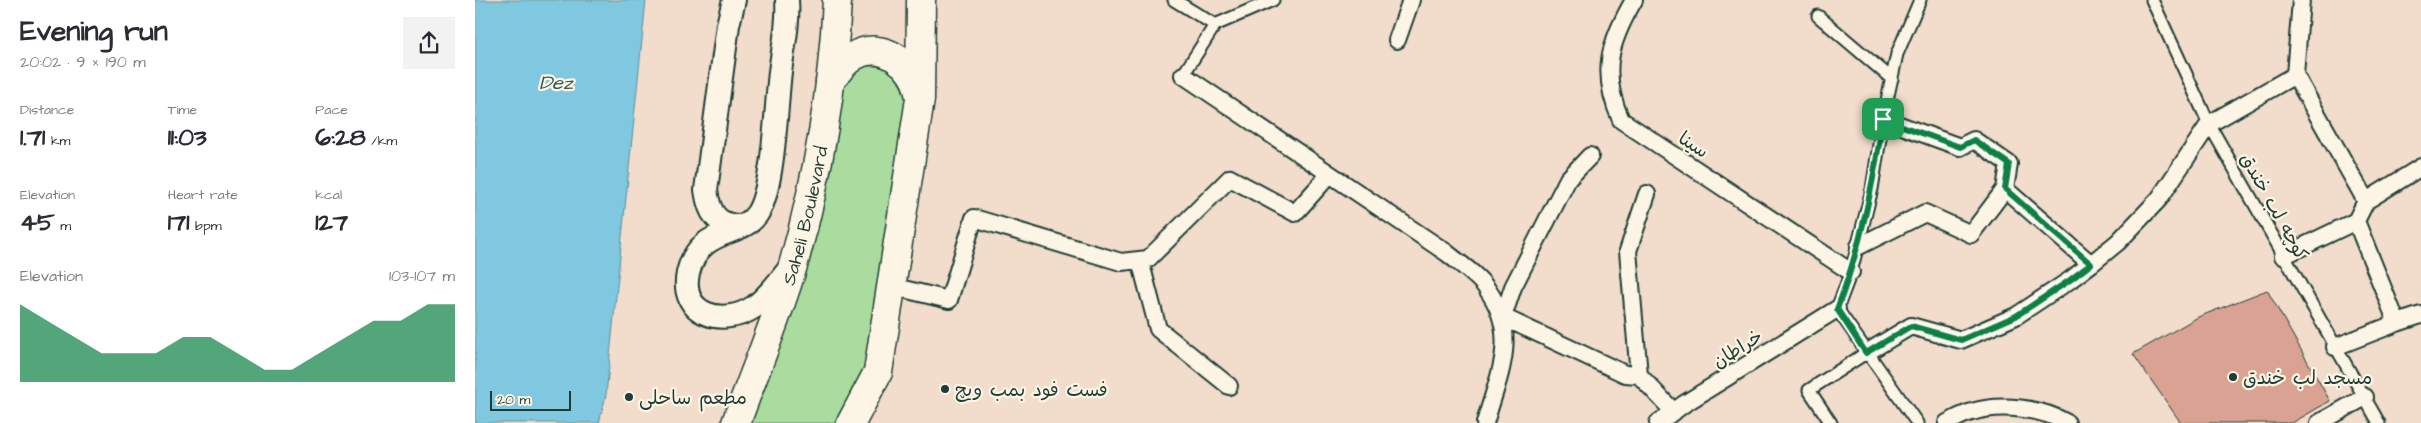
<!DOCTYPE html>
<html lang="en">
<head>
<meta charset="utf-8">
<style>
  :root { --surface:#fff; --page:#f2f2f3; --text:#2b2b33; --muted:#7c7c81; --accent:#0b8043 }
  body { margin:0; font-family:"Architects Daughter","Playpen Sans Arabic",sans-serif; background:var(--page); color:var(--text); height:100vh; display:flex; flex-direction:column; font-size:19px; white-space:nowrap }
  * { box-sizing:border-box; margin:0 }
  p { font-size:16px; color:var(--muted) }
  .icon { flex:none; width:28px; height:28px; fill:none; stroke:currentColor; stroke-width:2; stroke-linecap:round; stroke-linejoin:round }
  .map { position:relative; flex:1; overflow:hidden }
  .sheet { display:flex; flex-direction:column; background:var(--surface); width:475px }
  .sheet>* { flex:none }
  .scale { position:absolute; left:15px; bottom:12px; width:81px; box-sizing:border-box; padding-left:5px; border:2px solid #1f3d34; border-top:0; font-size:14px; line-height:18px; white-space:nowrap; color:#1f3d34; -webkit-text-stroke:4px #fcf5e5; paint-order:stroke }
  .pin { position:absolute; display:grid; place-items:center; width:42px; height:42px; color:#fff; margin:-21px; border-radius:10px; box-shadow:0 2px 8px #0006 }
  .round { display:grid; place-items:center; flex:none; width:52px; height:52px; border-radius:0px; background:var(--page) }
  .head { display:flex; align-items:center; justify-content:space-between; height:85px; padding:0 20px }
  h1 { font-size:28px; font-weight:700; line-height:38px }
  .stats { display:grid; grid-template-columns:repeat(3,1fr); gap:8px; height:85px; padding:5px 20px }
  .stats div { display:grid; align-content:center }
  .stats b { font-size:25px; font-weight:700 }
  .stats small { font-size:14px; font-weight:400 }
  .stats p { font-size:14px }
  .chart { height:140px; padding:10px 20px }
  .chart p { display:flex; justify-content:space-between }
  .chart svg { width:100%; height:90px; margin-top:5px; fill:var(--accent); opacity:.7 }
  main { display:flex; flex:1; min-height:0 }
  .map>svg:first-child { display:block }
  .green { fill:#a9dc9e; stroke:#648c69 }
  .water { fill:#7fc8e0; stroke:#59909b }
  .building { fill:#daa293; stroke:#1f3d34 }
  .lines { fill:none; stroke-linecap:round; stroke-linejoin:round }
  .service-casing { stroke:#1f3d34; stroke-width:15 }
  .pedestrian-casing { stroke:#1f3d34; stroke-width:20 }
  .minor-casing { stroke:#1f3d34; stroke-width:26 }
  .secondary-casing { stroke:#1f3d34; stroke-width:31 }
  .service { stroke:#fcf5e5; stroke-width:11 }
  .pedestrian { stroke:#fcf5e5; stroke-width:16 }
  .minor { stroke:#fcf5e5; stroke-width:22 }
  .secondary { stroke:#fcf5e5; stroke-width:28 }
  .route-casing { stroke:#fff; stroke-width:10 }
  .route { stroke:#0b8043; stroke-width:6 }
  .poi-dot { fill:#1f3d34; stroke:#fcf5e5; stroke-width:2 }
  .labels { text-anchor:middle; stroke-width:4.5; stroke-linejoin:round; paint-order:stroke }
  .street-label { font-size:19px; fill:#1f3d34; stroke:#fcf5e5 }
  .poi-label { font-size:19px; fill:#1f3d34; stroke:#fcf5e5; text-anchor:start }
  .water-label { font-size:20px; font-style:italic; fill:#325956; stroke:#fcf5e5 }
</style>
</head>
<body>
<main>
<section class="sheet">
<div class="head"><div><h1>Evening run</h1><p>20:02 · 9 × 190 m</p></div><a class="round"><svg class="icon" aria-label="share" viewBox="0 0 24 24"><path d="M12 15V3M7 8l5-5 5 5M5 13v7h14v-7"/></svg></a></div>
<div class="stats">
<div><p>Distance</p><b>1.71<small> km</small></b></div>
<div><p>Time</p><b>11:03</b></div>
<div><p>Pace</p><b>6:28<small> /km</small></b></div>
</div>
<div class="stats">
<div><p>Elevation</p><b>45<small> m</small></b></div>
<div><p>Heart rate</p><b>171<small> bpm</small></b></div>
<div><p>kcal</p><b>127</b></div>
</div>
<div class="chart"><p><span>Elevation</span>103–107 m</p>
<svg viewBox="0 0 160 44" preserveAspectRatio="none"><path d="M0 44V6L10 14L20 22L30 30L40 30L50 30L60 22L70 22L80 30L90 38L100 38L110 30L120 22L130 14L140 14L150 6L160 6V44z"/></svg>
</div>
</section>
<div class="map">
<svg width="1946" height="423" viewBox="0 0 1946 423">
  <rect width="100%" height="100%" fill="#f2dccc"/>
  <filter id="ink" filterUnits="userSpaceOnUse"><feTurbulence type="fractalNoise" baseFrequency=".02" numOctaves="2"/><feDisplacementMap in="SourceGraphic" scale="10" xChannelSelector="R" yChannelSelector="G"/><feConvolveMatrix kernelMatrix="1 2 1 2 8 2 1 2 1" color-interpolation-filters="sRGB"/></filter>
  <g filter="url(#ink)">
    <path class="green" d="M 392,66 C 418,66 422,73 435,94 L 395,371 L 367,423 L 269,423 L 367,85 L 384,68 Z"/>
    <path class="water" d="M 0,0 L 171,0 L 131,395 L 124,423 L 0,423 Z"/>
    <path class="building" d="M 1792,290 L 1855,401 L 1817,423 L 1706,423 L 1658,354 L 1723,317 Z"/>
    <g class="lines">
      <g class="service-casing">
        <path id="service" d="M 699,0 L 740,25 L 708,75
          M 1677,0 L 1734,124 L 1904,423
          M 1343,16 L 1417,79
          M 740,25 L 798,0
          M 1356,423 L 1334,390 L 1391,353
          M 1442,423 L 1362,309 L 1376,272 L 1397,189 L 1408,119 L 1422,54 L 1445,0"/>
      </g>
      <g class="pedestrian-casing">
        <path id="pedestrian" d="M 1159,0 C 1134,43 1125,73 1146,120 L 1376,272
          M 922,40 L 936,0
          M 708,75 L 972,253 C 985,264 1003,275 1012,289 C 1045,335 1024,374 1010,423
          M 1820,75 L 1891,201 L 1881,221 L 1922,323 L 1946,315
          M 1408,119 L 1485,147 L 1499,140 L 1534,164 L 1530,189
          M 1115,156 L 1093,179 L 1038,287 L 1028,317 L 1150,374 L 1164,375 L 1199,412
          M 1891,201 L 1946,167
          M 1384,246 L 1450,213 L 1496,234 L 1530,189 L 1616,264
          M 1808,256 L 1881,221
          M 665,260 L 683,329 L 754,386
          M 416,286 L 474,300 L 499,218 L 646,262 L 673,259 L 755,178 L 820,213 L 855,174
          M 1860,347 L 1922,323
          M 1391,353 L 1436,326 L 1486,340 L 1541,316 L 1595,280 L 1616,264 L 1643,242 L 1684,199 L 1734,124 L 1820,75 L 1826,0
          M 1164,375 L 1153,251 L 1172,194
          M 1183,423 L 1209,404 L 1362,309
          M 1472,423 C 1480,419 1488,414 1497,412 C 1526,403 1566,408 1592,423
          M 1844,423 L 1890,397"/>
      </g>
      <g class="minor-casing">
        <path id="minor" d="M 259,0 L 253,25 L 231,190 C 234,212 241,226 266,226
          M 312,0 C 314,24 308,48 305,72 C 301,105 299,189 282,214 C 266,238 224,226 213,273 C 204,316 249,327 279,307 C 293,297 304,282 315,268"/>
      </g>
      <g class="secondary-casing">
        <g id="secondary">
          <path d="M 355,82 C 362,72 368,63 379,56 C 407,39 440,65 444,93"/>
          <path id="s1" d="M 261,423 C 280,370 303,317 319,262 C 343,177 358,88 362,0"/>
          <path d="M 376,423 L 403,372 L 445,99 L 446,0"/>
        </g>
      </g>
      <use href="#service" class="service"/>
      <use href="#pedestrian" class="pedestrian"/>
      <use href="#minor" class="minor"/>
      <use href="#secondary" class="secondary"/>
    </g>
  </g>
  <g class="lines" filter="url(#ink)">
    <g class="route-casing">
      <path id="route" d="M 1408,119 L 1485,147 L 1499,140 L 1534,164 L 1530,189 L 1616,264 L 1595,280 L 1541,316 L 1486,340 L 1436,326 L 1391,353 L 1362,309 C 1386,247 1398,184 1408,119 Z"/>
    </g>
    <use href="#route" class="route"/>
  </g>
  <g class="poi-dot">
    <circle cx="1758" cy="377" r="5"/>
    <circle cx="470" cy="389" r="5"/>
    <circle cx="154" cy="397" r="5"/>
  </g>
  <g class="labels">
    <g class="street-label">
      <text transform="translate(1219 144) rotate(33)" y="7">سینا</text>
      <text transform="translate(1800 206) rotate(61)" y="7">کوچه لب خندق</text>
      <text dy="7" stroke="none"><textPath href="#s1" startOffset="219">Saheli Boulevard</textPath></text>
      <text transform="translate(1262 348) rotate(-32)" y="7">خراطان</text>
    </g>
    <g class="poi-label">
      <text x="1768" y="384">مسجد لب خندق</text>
      <text x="480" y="396">فست فود بمب ویچ</text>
      <text x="164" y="404">مطعم ساحلى</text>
    </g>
    <g class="water-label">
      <text x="81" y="89">Dez</text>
    </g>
  </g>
</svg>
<div class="scale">20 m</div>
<div class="pin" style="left:1408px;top:119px;background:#1e9e55"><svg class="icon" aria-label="arrive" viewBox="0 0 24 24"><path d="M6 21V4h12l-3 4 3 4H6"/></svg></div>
</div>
</main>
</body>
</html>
